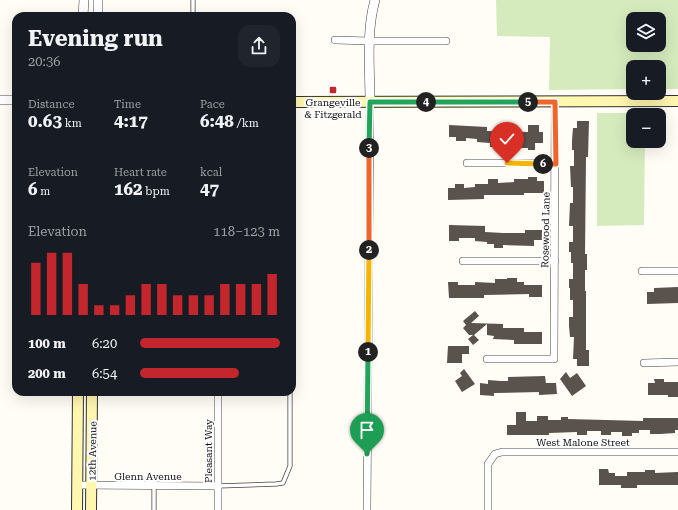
<!DOCTYPE html>
<html lang="en">
<head>
<meta charset="utf-8">
<style>
  :root { --surface:#171b24; --page:#20242c; --text:#f1f3f6; --muted:#9ea1a6; --accent:#c4262e }
  body { margin:0; font-family:"Roboto Serif",serif; background:var(--page); color:var(--text); height:100vh; display:flex; flex-direction:column; font-size:15px; white-space:nowrap }
  * { box-sizing:border-box; margin:0 }
  p { font-size:13px; color:var(--muted) }
  .icon { flex:none; width:22px; height:22px; fill:none; stroke:currentColor; stroke-width:2; stroke-linecap:round; stroke-linejoin:round }
  .map { position:relative; flex:1; overflow:hidden }
  .side { position:absolute; left:12px; top:12px; width:284px; height:384px; display:flex; flex-direction:column; background:var(--surface); border-radius:12px; box-shadow:0 4px 16px #0002 }
  .side>* { flex:none }
  .controls { position:absolute; left:626px; top:12px; display:grid; gap:8px }
  .controls a { display:grid; place-items:center; width:40px; height:40px; border-radius:8px; background:var(--surface); box-shadow:0 4px 16px #0002; font-size:20px }
  .pin { position:absolute; display:grid; place-items:center; width:34px; height:34px; color:#fff; margin:-41px -17px; border-radius:50% 50% 50% 0; rotate:-45deg; box-shadow:0 0 4px #0007 }
  .pin .icon { rotate:45deg }
  .km { position:absolute; width:20px; height:20px; margin:-10px; border-radius:50%; background:#222; color:#fff; font-size:11px; line-height:20px; text-align:center }
  .round { display:grid; place-items:center; flex:none; width:42px; height:42px; border-radius:12px; background:var(--page) }
  .overview { display:flex; align-items:center; justify-content:space-between; height:68px; padding:0 16px }
  h1 { font-size:22px; font-weight:700; line-height:30px }
  .metrics { display:grid; grid-template-columns:repeat(3,1fr); gap:6px; height:68px; padding:4px 16px }
  .metrics div { display:grid; align-content:center }
  .metrics b { font-size:17px; font-weight:700 }
  .metrics small { font-size:11px; font-weight:400 }
  .metrics p { font-size:11px }
  .chart { height:112px; padding:8px 16px }
  .chart p { display:flex; justify-content:space-between }
  .chart svg { width:100%; height:72px; margin-top:4px; stroke:var(--accent); stroke-width:6 }
  ul { padding:0 16px; list-style:none; font-size:13px }
  li { display:grid; grid-template-columns:64px 48px 1fr; align-items:center; height:30px }
  li i { height:10px; border-radius:5px; background:var(--accent) }
  .map>svg:first-child { display:block }
  .green { fill:#d5ebbd; fill-rule:evenodd }
  .building { fill:#5a524d }
  .lines { fill:none; stroke-linecap:round; stroke-linejoin:round }
  .service-casing { stroke:#444; stroke-width:5 }
  .minor-casing { stroke:#444; stroke-width:8 }
  .tertiary-casing { stroke:#444; stroke-width:10 }
  .secondary-casing { stroke:#333; stroke-width:12 }
  .service { stroke:#fff; stroke-width:3.5 }
  .minor { stroke:#fff; stroke-width:7 }
  .tertiary { stroke:#fff; stroke-width:9 }
  .secondary { stroke:#fff6b0; stroke-width:10 }
  .split-1-casing { stroke:#fff; stroke-width:8 }
  .split-2-casing { stroke:#fff; stroke-width:8 }
  .split-3-casing { stroke:#fff; stroke-width:8 }
  .split-4-casing { stroke:#fff; stroke-width:8 }
  .split-5-casing { stroke:#fff; stroke-width:8 }
  .split-6-casing { stroke:#fff; stroke-width:8 }
  .split-7-casing { stroke:#fff; stroke-width:8 }
  .split-1 { stroke:#22a559; stroke-width:5 }
  .split-2 { stroke:#f5b400; stroke-width:5 }
  .split-3 { stroke:#f0652b; stroke-width:5 }
  .split-4 { stroke:#22a559; stroke-width:5 }
  .split-5 { stroke:#22a559; stroke-width:5 }
  .split-6 { stroke:#f0652b; stroke-width:5 }
  .split-7 { stroke:#f5b400; stroke-width:5 }
  .poi-dot { fill:#c4262e; stroke:#fff; stroke-width:1.5 }
  .labels { text-anchor:middle; stroke-width:4; stroke-linejoin:round; paint-order:stroke }
  .poi-label { font-size:10px; fill:#111; stroke:#fff }
  .street-label { font-size:10px; fill:#111; stroke:#fff }
</style>
</head>
<body>
<div class="map">
<svg width="678" height="510" viewBox="0 0 678 510">
  <rect width="100%" height="100%" fill="#fffdf5"/>
  <path class="green" d="M 496,0 L 678,0 L 678,89 L 659,89 L 659,67 L 633,67 L 633,89 L 549,90 L 550,37 L 497,36 ZM 633,19 L 659,19 L 659,45 L 633,45 Z
    M 597,113 L 641,113 L 645,114 L 633,115 L 633,141 L 645,141 L 644,225 L 597,226 Z"/>
  <path class="building" d="M 577,121 L 589,121 L 588,157 L 586,157 L 585,254 L 587,254 L 587,270 L 585,270 L 585,291 L 586,291 L 586,350 L 589,350 L 589,366 L 577,366 L 577,359 L 573,359 L 574,337 L 570,337 L 569,326 L 569,317 L 573,317 L 573,300 L 570,300 L 570,288 L 569,288 L 569,279 L 573,279 L 573,263 L 571,263 L 571,252 L 569,252 L 569,242 L 573,242 L 573,226 L 569,226 L 570,203 L 573,203 L 573,187 L 571,187 L 570,166 L 574,166 L 574,150 L 572,150 L 572,140 L 573,128 L 577,128 Z
    M 449,125 L 487,127 L 487,131 L 528,132 L 528,125 L 539,125 L 539,132 L 543,132 L 543,143 L 535,143 L 535,150 L 528,150 L 528,148 L 516,148 L 516,144 L 500,144 L 500,147 L 490,147 L 490,143 L 477,142 L 477,139 L 466,138 L 466,141 L 456,141 L 456,137 L 449,137 Z
    M 528,177 L 537,177 L 537,181 L 544,181 L 544,193 L 524,193 L 524,195 L 484,195 L 484,199 L 448,200 L 448,188 L 455,188 L 455,184 L 464,184 L 464,188 L 475,187 L 475,184 L 488,184 L 488,179 L 498,179 L 498,183 L 514,182 L 514,179 L 528,179 Z
    M 449,225 L 485,226 L 485,232 L 503,233 L 525,233 L 525,230 L 542,230 L 542,240 L 534,240 L 534,246 L 503,245 L 503,248 L 494,248 L 494,244 L 487,244 L 487,242 L 475,241 L 475,238 L 459,238 L 459,241 L 449,241 Z
    M 507,278 L 517,278 L 517,282 L 524,282 L 524,285 L 542,285 L 542,297 L 529,297 L 529,294 L 484,295 L 484,298 L 449,298 L 448,282 L 458,282 L 458,285 L 475,285 L 475,282 L 495,283 L 495,279 L 507,279 Z
    M 678,287 L 678,303 L 647,304 L 647,292 L 654,292 L 654,288 Z
    M 475,311 L 479,316 L 471,323 L 503,324 L 503,328 L 524,328 L 524,332 L 542,332 L 542,344 L 514,344 L 514,340 L 493,339 L 494,336 L 487,335 L 487,324 L 474,335 L 479,340 L 473,345 L 468,339 L 473,335 L 469,335 L 463,328 L 466,325 L 463,321 Z
    M 448,346 L 469,346 L 469,354 L 462,354 L 462,363 L 447,363 Z
    M 464,369 L 475,384 L 462,392 L 455,381 L 462,376 L 460,373 Z
    M 566,372 L 570,378 L 577,373 L 586,386 L 572,396 L 560,379 Z
    M 545,376 L 546,383 L 556,383 L 557,394 L 539,395 L 539,392 L 494,393 L 494,396 L 480,395 L 480,383 L 488,384 L 488,380 L 501,381 L 508,381 L 508,377 Z
    M 654,379 L 664,379 L 664,382 L 678,382 L 678,397 L 668,397 L 668,395 L 648,395 L 648,383 L 655,383 Z
    M 516,412 L 526,412 L 526,421 L 537,421 L 537,416 L 548,416 L 548,420 L 561,420 L 561,417 L 568,417 L 568,419 L 643,421 L 643,418 L 678,418 L 678,430 L 675,430 L 675,433 L 660,434 L 650,434 L 650,430 L 639,430 L 639,433 L 632,433 L 632,436 L 622,436 L 622,432 L 611,432 L 611,435 L 601,435 L 601,431 L 587,431 L 587,435 L 577,435 L 577,432 L 549,433 L 549,435 L 507,435 L 507,425 L 516,425 Z
    M 599,469 L 608,469 L 609,473 L 615,473 L 615,476 L 627,476 L 627,472 L 645,472 L 645,470 L 655,470 L 655,473 L 678,472 L 678,485 L 637,485 L 637,488 L 621,488 L 621,485 L 599,485 Z"/>
  <g class="lines">
    <g class="service-casing">
      <path id="service" d="M 193,16 L 193,0
        M 154,486 L 154,510
        M 218,486 L 276,484 L 283,483 L 290,466 L 290,392"/>
    </g>
    <g class="minor-casing">
      <path id="minor" d="M 335,40 L 370,41 L 446,41
        M 467,163 L 556,163
        M 463,261 L 555,261
        M 642,271 L 678,271
        M 487,359 L 554,359 L 555,101
        M 644,363 L 678,362
        M 78,485 L 218,486
        M 218,510 L 218,392
        M 367,510 L 370,102
        M 488,510 L 488,464 L 495,454 L 502,452 L 678,452"/>
    </g>
    <g class="tertiary-casing">
      <path id="tertiary" d="M 83,16 L 84,0
        M 98,16 L 98,0
        M 0,100 L 16,100
        M 370,102 C 370,70 366,31 375,0"/>
    </g>
    <g class="secondary-casing">
      <path id="secondary" d="M 292,102 L 678,101
        M 77,510 L 78,392
        M 91,510 L 92,392"/>
    </g>
    <use href="#service" class="service"/>
    <use href="#minor" class="minor"/>
    <use href="#tertiary" class="tertiary"/>
    <use href="#secondary" class="secondary"/>
  </g>
  <g class="lines">
    <g class="split-1-casing">
      <path id="split-1" d="M 367,454 L 368,352"/>
    </g>
    <g class="split-2-casing">
      <path id="split-2" d="M 368,352 L 369,250"/>
    </g>
    <g class="split-3-casing">
      <path id="split-3" d="M 369,250 L 369,148"/>
    </g>
    <g class="split-4-casing">
      <path id="split-4" d="M 369,148 L 370,102 L 426,102"/>
    </g>
    <g class="split-5-casing">
      <path id="split-5" d="M 426,102 L 528,102"/>
    </g>
    <g class="split-6-casing">
      <path id="split-6" d="M 528,102 L 555,102 L 556,164 L 543,164"/>
    </g>
    <g class="split-7-casing">
      <path id="split-7" d="M 507,163 L 543,164"/>
    </g>
    <use href="#split-1" class="split-1"/>
    <use href="#split-2" class="split-2"/>
    <use href="#split-3" class="split-3"/>
    <use href="#split-4" class="split-4"/>
    <use href="#split-5" class="split-5"/>
    <use href="#split-6" class="split-6"/>
    <use href="#split-7" class="split-7"/>
  </g>
  <rect class="poi-dot" x="329" y="86" width="8" height="8" rx="2"/>
  <g class="labels">
    <g class="poi-label">
      <text x="333" y="106">Grangeville<tspan x="333" dy="12">&amp; Fitzgerald</tspan></text>
    </g>
    <g class="street-label">
      <text transform="translate(545 230) rotate(-89)" y="4">Rosewood Lane</text>
      <text x="583" y="446">West Malone Street</text>
      <text transform="translate(92 451) rotate(-89)" y="4">12th Avenue</text>
      <text transform="translate(208 451) rotate(-90)" y="4">Pleasant Way</text>
      <text x="148" y="480">Glenn Avenue</text>
    </g>
  </g>
</svg>
<div class="controls">
<a><svg class="icon" aria-label="layers" viewBox="0 0 24 24"><path d="M12 4l9 5-9 5-9-5zM3 14l9 5 9-5"/></svg></a>
<a>+</a>
<a>−</a>
</div>
<div class="pin" style="left:367px;top:454px;background:#1e9e55"><svg class="icon" aria-label="arrive" viewBox="0 0 24 24"><path d="M6 21V4h12l-3 4 3 4H6"/></svg></div>
<div class="pin" style="left:507px;top:163px;background:#d93025"><svg class="icon" aria-label="check" viewBox="0 0 24 24"><path d="M5 12l5 5 9-10"/></svg></div>
<b class="km" style="left:368px;top:352px">1</b>
<b class="km" style="left:369px;top:250px">2</b>
<b class="km" style="left:369px;top:148px">3</b>
<b class="km" style="left:426px;top:102px">4</b>
<b class="km" style="left:528px;top:102px">5</b>
<b class="km" style="left:543px;top:164px">6</b>
<section class="side">
<div class="overview"><div><h1>Evening run</h1><p>20:36</p></div><a class="round"><svg class="icon" aria-label="share" viewBox="0 0 24 24"><path d="M12 15V3M7 8l5-5 5 5M5 13v7h14v-7"/></svg></a></div>
<div class="metrics">
<div><p>Distance</p><b>0.63<small> km</small></b></div>
<div><p>Time</p><b>4:17</b></div>
<div><p>Pace</p><b>6:48<small> /km</small></b></div>
</div>
<div class="metrics">
<div><p>Elevation</p><b>6<small> m</small></b></div>
<div><p>Heart rate</p><b>162<small> bpm</small></b></div>
<div><p>kcal</p><b>47</b></div>
</div>
<div class="chart"><p><span>Elevation</span>118–123 m</p>
<svg viewBox="0 0 160 44" preserveAspectRatio="none"><path d="M5 44V12M15 44V6M25 44V6M35 44V25M45 44V38M55 44V38M65 44V32M75 44V25M85 44V25M95 44V32M105 44V32M115 44V32M125 44V25M135 44V25M145 44V25M155 44V19"/></svg>
</div>
<ul>
<li><b>100 m</b>6:20<i style="width:100%"></i></li>
<li><b>200 m</b>6:54<i style="width:71%"></i></li>
</ul>
</section>
</div>
</body>
</html>
